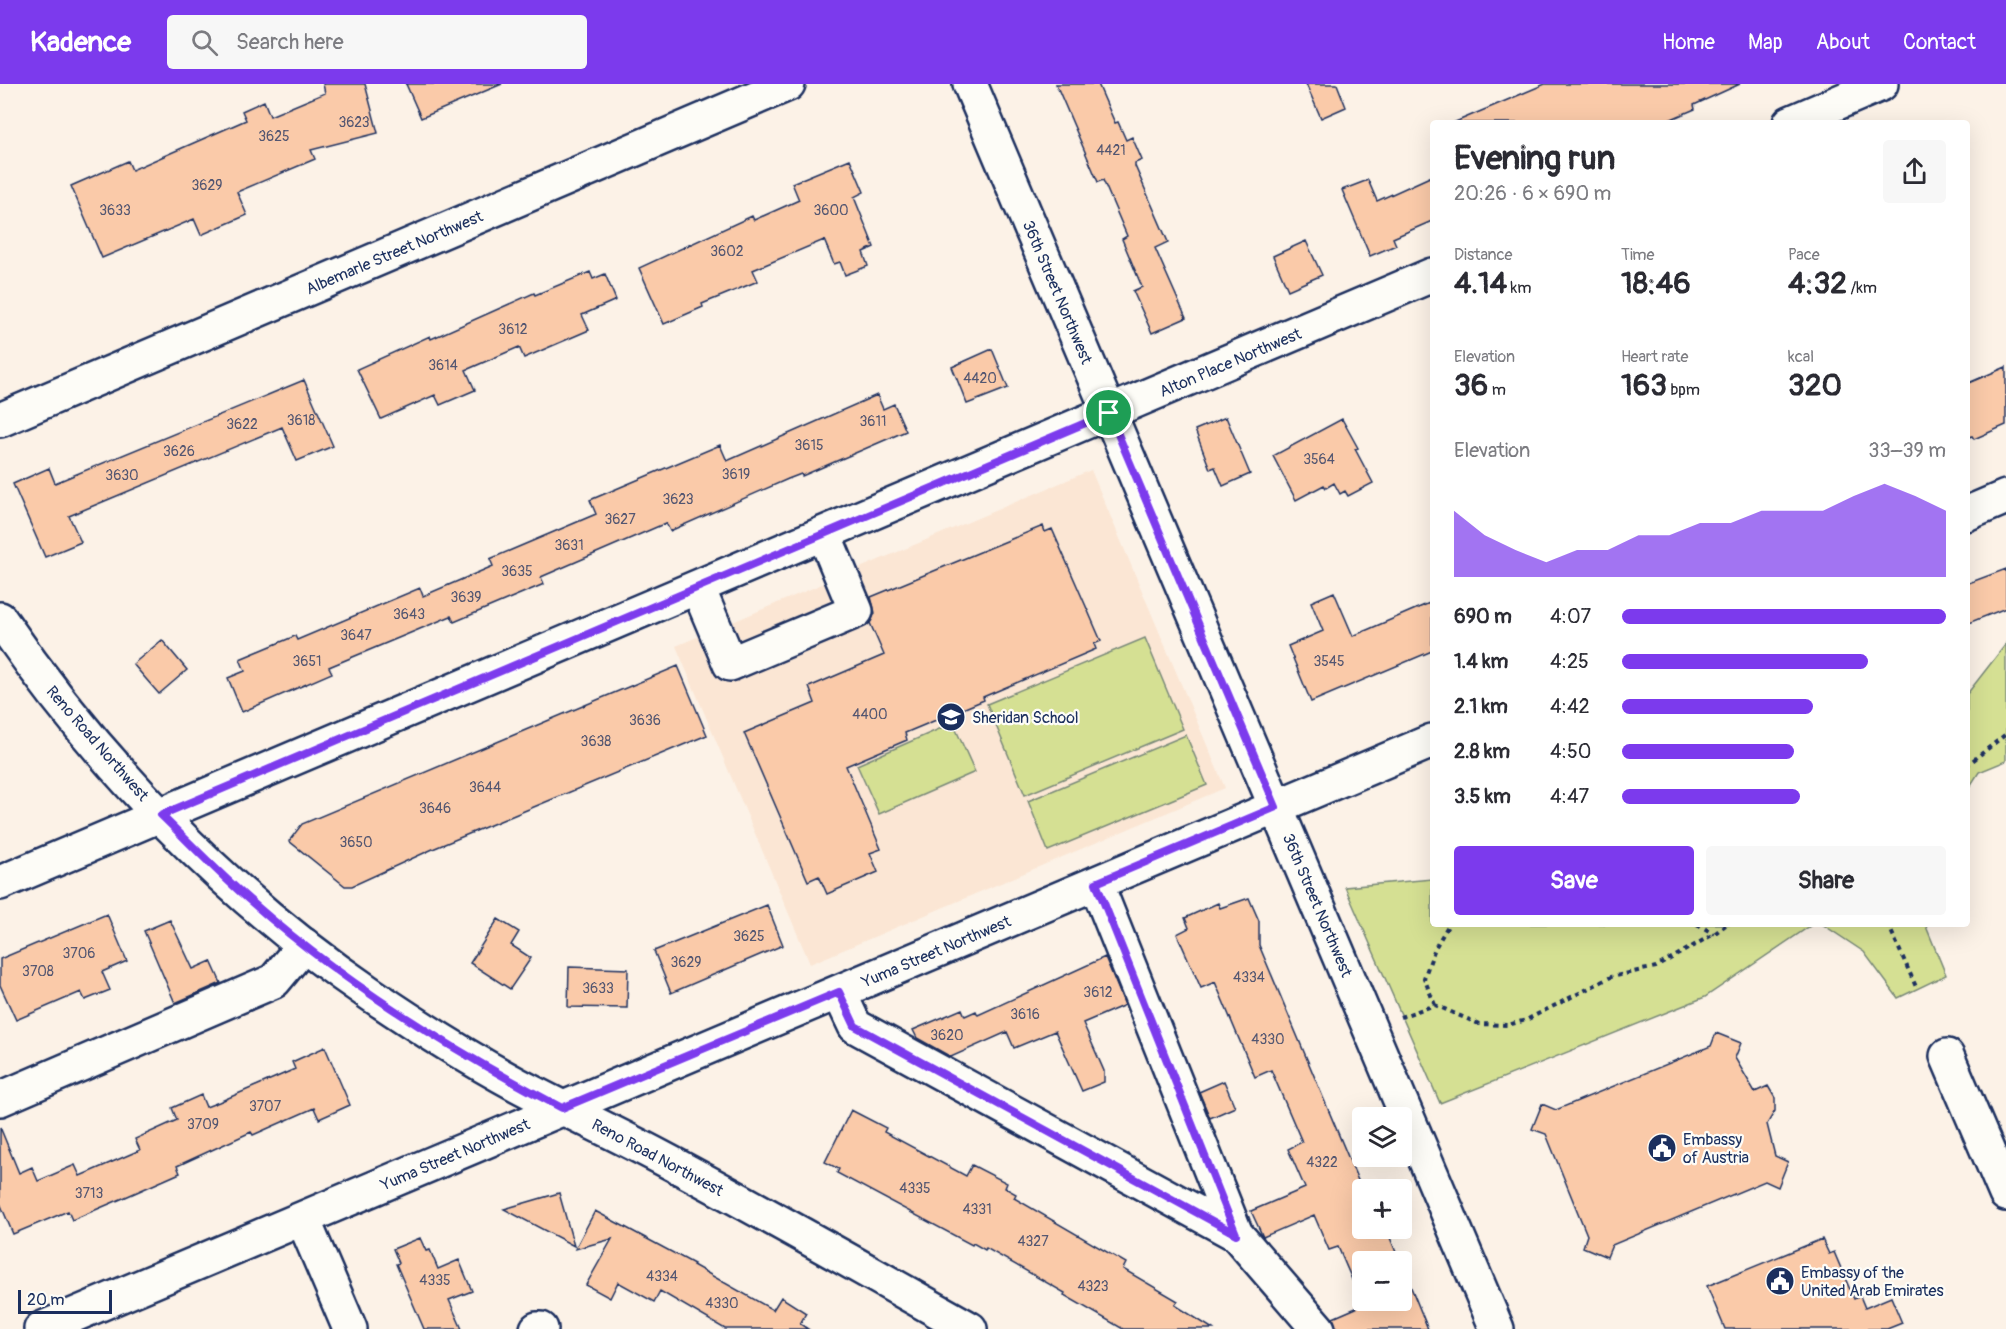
<!DOCTYPE html>
<html lang="en">
<head>
<meta charset="utf-8">
<style>
  :root { --surface:#fff; --page:#f7f7f7; --text:#2b2b33; --muted:#7c7c81; --accent:#7c3aed }
  body { margin:0; font-family:Pangolin,sans-serif; background:var(--page); color:var(--text); height:100vh; display:flex; flex-direction:column; font-size:22px; white-space:nowrap }
  * { box-sizing:border-box; margin:0 }
  p { font-size:20px; color:var(--muted) }
  .icon { flex:none; width:33px; height:33px; fill:none; stroke:currentColor; stroke-width:2; stroke-linecap:round; stroke-linejoin:round }
  .map { position:relative; flex:1; overflow:hidden }
  .side { position:absolute; left:1430px; top:36px; width:540px; height:807px; display:flex; flex-direction:column; background:var(--surface); border-radius:6px; box-shadow:0 6px 24px #0002 }
  .side>* { flex:none }
  .fabs { position:absolute; left:1352px; top:1023px; display:grid; gap:12px }
  .fabs a { display:grid; place-items:center; width:60px; height:60px; border-radius:6px; background:var(--surface); box-shadow:0 6px 24px #0002; font-size:30px }
  .scale { position:absolute; left:18px; bottom:15px; width:94px; box-sizing:border-box; padding-left:6px; border:3px solid #1b2f5e; border-top:0; font-size:16px; line-height:21px; white-space:nowrap; color:#1b2f5e; -webkit-text-stroke:4px #fdfcf7; paint-order:stroke }
  .pin { position:absolute; display:grid; place-items:center; width:51px; height:51px; color:#fff; margin:-26px; border:3px solid #fff; border-radius:50%; box-shadow:0 2px 6px #0007 }
  .round { display:grid; place-items:center; flex:none; width:63px; height:63px; border-radius:6px; background:var(--page) }
  .overview { display:flex; align-items:center; justify-content:space-between; height:102px; padding:0 24px }
  h1 { font-size:33px; font-weight:800; line-height:45px }
  .figures { display:grid; grid-template-columns:repeat(3,1fr); gap:9px; height:102px; padding:6px 24px }
  .figures div { display:grid; align-content:center }
  .figures b { font-size:30px; font-weight:800 }
  .figures small { font-size:16px; font-weight:400 }
  .figures p { font-size:16px }
  .chart { height:168px; padding:12px 24px }
  .chart p { display:flex; justify-content:space-between }
  .chart svg { width:100%; height:108px; margin-top:6px; fill:var(--accent); opacity:.7 }
  .action { display:flex; gap:12px; margin-top:auto; padding:12px 24px }
  .action a { flex:1; height:69px; border-radius:6px; background:var(--accent); color:#fff; font-size:24px; font-weight:800; line-height:69px; text-align:center }
  .action a+a { background:var(--page); color:var(--text) }
  ul { padding:0 24px; list-style:none; font-size:20px }
  li { display:grid; grid-template-columns:96px 72px 1fr; align-items:center; height:45px }
  li i { height:15px; border-radius:8px; background:var(--accent) }
  header { display:flex; align-items:center; gap:36px; box-sizing:border-box; height:84px; padding:0 30px; background:var(--accent); color:#fff }
  header strong { font-size:28px }
  nav { display:flex; gap:33px; margin-inline-start:auto; font-size:21px }
  .search { width:420px; height:54px; background:var(--page); display:flex; align-items:center; gap:15px; box-sizing:border-box; padding:0 21px; border-radius:6px; color:var(--muted); font-size:22px }
  .map>svg:first-child { display:block }
  .built { fill:#fbe6d4 }
  .green { fill:#d5e093; stroke:#788878; stroke-width:1.5 }
  .building { fill:#facaa9; stroke:#1b2f5e; stroke-width:1.5 }
  .lines { fill:none; stroke-linecap:round; stroke-linejoin:round }
  .minor-casing { stroke:#1b2f5e; stroke-width:38 }
  .major-casing { stroke:#1b2f5e; stroke-width:38 }
  .path { stroke:#1b2f5e; stroke-width:4; stroke-dasharray:4.5 4.5; stroke-linecap:butt }
  .minor { stroke:#fdfcf7; stroke-width:33 }
  .major { stroke:#fdfcf7; stroke-width:33 }
  .route-casing { stroke:#fff; stroke-width:12 }
  .route { stroke:#7c3aed; stroke-width:8 }
  .labels { text-anchor:middle; stroke-width:4.5; stroke-linejoin:round; paint-order:stroke }
  .number-label { font-size:14px; fill:#535671 }
  .street-label { font-size:16px; fill:#1b2f5e; stroke:#fdfcf7 }
  .poi-label { font-size:16px; fill:#1b2f5e; stroke:#fdfcf7; text-anchor:start }
</style>
</head>
<body>
<header>
<strong>Kadence</strong>
<div class="search"><svg class="icon" aria-label="search" viewBox="0 0 24 24"><circle cx="10" cy="10" r="6"/><path d="M15 15l6 6"/></svg>Search here</div>
<nav><a>Home</a><a>Map</a><a>About</a><a>Contact</a></nav>
</header>
<div class="map">
<svg width="2006" height="1245" viewBox="0 0 2006 1245">
  <rect width="100%" height="100%" fill="#fcf2e7"/>
  <filter id="ink" filterUnits="userSpaceOnUse"><feTurbulence type="fractalNoise" baseFrequency=".0167" numOctaves="2"/><feDisplacementMap in="SourceGraphic" scale="12" xChannelSelector="R" yChannelSelector="G"/><feConvolveMatrix kernelMatrix="1 2 1 2 8 2 1 2 1" color-interpolation-filters="sRGB"/></filter>
  <g filter="url(#ink)">
    <path class="built" d="M 1091,386 L 1225,704 L 810,880 L 676,562 Z"/>
    <path class="green" d="M 1145,554 L 1183,645 L 1025,711 L 987,620 Z
      M 2006,560 L 2006,677 L 1979,688 L 1967,707 L 1967,610 Z
      M 953,639 L 975,688 L 879,730 L 857,681 Z
      M 1186,651 L 1207,701 L 1048,767 L 1028,717 Z
      M 1432,795 L 1432,840 L 1813,840 L 1705,913 L 1440,1019 L 1345,803 Z
      M 1822,840 L 1925,840 L 1946,891 L 1898,914 L 1864,868 Z"/>
    <path class="building" d="M 323,0 L 365,0 L 378,49 L 311,66 L 315,75 L 237,108 L 247,131 L 201,151 L 194,135 L 102,174 L 71,102 L 128,77 L 132,86 L 246,36 L 242,27 L 264,17 L 270,32 L 325,9 Z
      M 406,0 L 502,0 L 421,34 Z
      M 1056,0 L 1098,0 L 1115,39 L 1118,38 L 1126,56 L 1132,53 L 1142,76 L 1135,79 L 1135,82 L 1168,158 L 1155,164 L 1186,234 L 1152,249 L 1133,207 L 1142,203 L 1122,155 L 1127,152 L 1103,96 L 1098,98 Z
      M 1306,0 L 1337,0 L 1346,23 L 1321,34 Z
      M 1545,0 L 1740,0 L 1694,21 L 1695,25 L 1662,39 L 1453,39 Z
      M 850,75 L 864,108 L 854,113 L 874,163 L 863,168 L 868,182 L 845,191 L 840,178 L 834,180 L 824,156 L 753,186 L 758,197 L 702,220 L 703,223 L 664,240 L 639,184 L 752,132 L 754,136 L 799,116 L 792,99 Z
      M 1432,92 L 1432,137 L 1393,154 L 1396,161 L 1370,172 L 1342,106 L 1368,96 L 1377,117 Z
      M 1306,157 L 1322,191 L 1288,206 L 1273,172 Z
      M 590,188 L 593,195 L 605,190 L 616,216 L 582,231 L 589,246 L 524,274 L 519,263 L 466,286 L 475,306 L 440,321 L 435,311 L 381,335 L 357,285 L 430,252 L 431,255 L 534,209 L 535,211 Z
      M 992,265 L 1008,304 L 967,320 L 952,283 Z
      M 2006,283 L 2006,341 L 1974,355 L 1972,352 L 1966,354 L 1966,300 Z
      M 304,296 L 333,362 L 297,377 L 282,343 L 69,432 L 81,458 L 45,473 L 13,400 L 49,384 L 55,399 Z
      M 877,311 L 883,325 L 894,320 L 906,347 L 802,392 L 801,390 L 788,395 L 670,447 L 666,439 L 541,493 L 544,500 L 454,538 L 451,532 L 329,583 L 332,589 L 242,628 L 228,594 L 245,587 L 240,575 L 295,552 L 297,556 L 420,504 L 423,512 L 493,482 L 490,475 L 596,430 L 590,416 L 720,361 L 727,377 Z
      M 1226,333 L 1250,390 L 1223,402 L 1215,383 L 1210,385 L 1195,346 Z
      M 1342,335 L 1358,364 L 1355,365 L 1373,399 L 1348,412 L 1345,407 L 1340,410 L 1334,399 L 1326,404 L 1324,401 L 1296,416 L 1273,372 Z
      M 1043,442 L 1045,448 L 1052,445 L 1088,527 L 1101,557 L 1094,560 L 1096,565 L 983,613 L 984,616 L 905,649 L 907,656 L 846,682 L 881,765 L 870,769 L 878,788 L 827,810 L 819,792 L 808,797 L 744,649 L 815,619 L 809,603 L 884,571 L 870,539 L 875,529 L 871,513 Z
      M 2006,485 L 2006,524 L 1966,540 L 1966,500 Z
      M 1334,508 L 1353,552 L 1432,518 L 1432,567 L 1311,618 L 1288,562 L 1323,547 L 1311,518 Z
      M 162,556 L 187,586 L 159,610 L 133,580 Z
      M 678,582 L 707,651 L 435,764 L 352,802 L 345,802 L 289,757 L 302,740 Z
      M 1249,814 L 1259,837 L 1259,861 L 1362,1106 L 1362,1144 L 1386,1144 L 1400,1178 L 1362,1178 L 1362,1216 L 1401,1216 L 1401,1179 L 1428,1245 L 1336,1245 L 1333,1234 L 1363,1221 L 1338,1163 L 1329,1166 L 1314,1131 L 1263,1153 L 1251,1127 L 1305,1104 L 1288,1065 L 1302,1058 L 1271,986 L 1255,993 L 1215,898 L 1201,904 L 1177,850 L 1189,844 L 1185,834 L 1218,819 L 1220,824 Z
      M 767,821 L 783,861 L 671,909 L 654,867 Z
      M 107,830 L 127,877 L 102,888 L 110,906 L 85,916 L 81,908 L 16,936 L 0,901 L 0,875 Z
      M 498,835 L 519,848 L 511,861 L 531,874 L 510,905 L 470,879 Z
      M 170,836 L 193,885 L 211,877 L 221,899 L 175,919 L 144,847 Z
      M 1105,873 L 1125,921 L 1083,939 L 1104,987 L 1104,998 L 1082,1007 L 1055,947 L 1014,964 L 1007,948 L 951,973 L 917,954 L 913,946 L 962,925 L 965,932 L 976,927 L 978,931 Z
      M 569,883 L 628,885 L 627,924 L 568,923 Z
      M 1716,949 L 1741,959 L 1735,974 L 1755,1008 L 1768,1002 L 1775,1014 L 1775,1027 L 1767,1040 L 1775,1072 L 1788,1078 L 1778,1103 L 1765,1097 L 1612,1161 L 1607,1173 L 1583,1163 L 1587,1151 L 1546,1050 L 1532,1045 L 1542,1020 L 1556,1026 L 1711,962 Z
      M 325,963 L 350,1021 L 319,1035 L 314,1024 L 253,1051 L 251,1048 L 177,1082 L 180,1089 L 121,1115 L 72,1136 L 68,1127 L 13,1150 L 0,1119 L 0,1043 L 19,1089 L 32,1083 L 38,1097 L 75,1081 L 80,1092 L 140,1066 L 135,1055 L 177,1036 L 172,1024 L 201,1011 L 206,1023 L 219,1018 L 295,985 L 292,978 Z
      M 1224,997 L 1235,1023 L 1210,1034 L 1199,1008 Z
      M 851,1026 L 886,1044 L 884,1048 L 966,1092 L 972,1081 L 1007,1099 L 1005,1104 L 1016,1110 L 1014,1114 L 1126,1179 L 1123,1185 L 1178,1217 L 1175,1221 L 1213,1245 L 1123,1245 L 1064,1211 L 1065,1209 L 986,1164 L 985,1166 L 973,1159 L 972,1161 L 837,1089 L 839,1085 L 825,1078 Z
      M 559,1109 L 574,1162 L 504,1125 Z
      M 595,1127 L 694,1180 L 693,1181 L 773,1226 L 781,1213 L 806,1229 L 800,1240 L 808,1245 L 725,1245 L 660,1207 L 654,1218 L 618,1198 L 610,1214 L 586,1201 L 612,1155 L 575,1165 Z
      M 420,1154 L 426,1167 L 430,1166 L 438,1185 L 459,1176 L 472,1207 L 449,1216 L 462,1245 L 424,1245 L 396,1180 L 399,1179 L 393,1165 Z
      M 1822,1155 L 1829,1170 L 1834,1168 L 1854,1215 L 1860,1212 L 1865,1224 L 1891,1213 L 1902,1239 L 1887,1245 L 1725,1245 L 1707,1202 Z"/>
    <g class="lines">
      <g class="minor-casing">
        <path id="minor" d="M 970,0 L 1497,1245
          M 1790,39 L 1881,0
          M 0,336 L 788,0
          M 1966,430 L 2006,413
          M 698,504 L 730,580 L 856,527 L 824,450
          M 0,799 L 1432,191
          M 1096,799 L 1236,1150 L 1318,1245
          M 839,908 L 855,942 L 1236,1150
          M 1947,972 L 2006,1110
          M 0,1015 L 274,897 L 304,861
          M 303,1135 L 350,1245
          M 41,1245 L 1432,657
          M 537,1245 L 541,1245"/>
      </g>
      <g class="major-casing">
        <path id="major" d="M 0,535 C 99,680 226,812 372,911 C 419,943 468,974 518,1001 C 565,1026 613,1048 660,1073 C 764,1128 867,1187 970,1245"/>
      </g>
      <path class="path" d="M 1966,682 L 2006,650
        M 1697,840 L 1714,850
        M 1888,840 L 1917,905
        M 1435,921 L 1424,894 L 1435,864 L 1449,840
        M 1400,933 L 1435,921 L 1479,940 L 1508,941 L 1526,936 L 1611,893 L 1656,883 L 1714,850 L 1727,840"/>
      <use href="#minor" class="minor"/>
      <use href="#major" class="major"/>
    </g>
  </g>
  <g class="lines" filter="url(#ink)">
    <g class="route-casing">
      <path id="route" d="M 1109,329 L 1276,723 L 1096,799 L 1236,1150 L 855,942 L 839,908 L 562,1024 C 453,967 346,901 254,820 C 221,792 192,761 161,731 Z"/>
    </g>
    <use href="#route" class="route"/>
  </g>
  <defs>
    <g id="school-disc" transform="scale(1.5)"><circle r="9.5" fill="#1b2f5e" stroke="#fdfcf7"/><path d="M0-5L7-2L0 1L-7-2ZM-4 1L0 2.5L4 1V4Q0 6-4 4Z" fill="#fff"/></g>
    <g id="civic-disc" transform="scale(1.5)"><circle r="9.5" fill="#1b2f5e" stroke="#fdfcf7"/><path d="M-.6-6.5H3V-4.5H.6V-3L4-1V1h2V6H-6V1h2V-1L-.6-3ZM-1.2 2.5V6h2.4V2.5Z" fill="#fff"/></g>
  </defs>
  <g fill-rule="evenodd">
    <use href="#school-disc" x="951" y="633"/>
    <use href="#civic-disc" x="1662" y="1064"/>
    <use href="#civic-disc" x="1780" y="1197"/>
  </g>
  <g class="labels">
    <g class="number-label">
      <text x="354" y="43">3623</text>
      <text x="274" y="57">3625</text>
      <text x="1111" y="71">4421</text>
      <text x="207" y="106">3629</text>
      <text x="115" y="131">3633</text>
      <text x="831" y="131">3600</text>
      <text x="727" y="172">3602</text>
      <text x="513" y="250">3612</text>
      <text x="443" y="286">3614</text>
      <text x="980" y="299">4420</text>
      <text x="301" y="341">3618</text>
      <text x="873" y="342">3611</text>
      <text x="242" y="345">3622</text>
      <text x="809" y="366">3615</text>
      <text x="179" y="372">3626</text>
      <text x="1319" y="380">3564</text>
      <text x="736" y="395">3619</text>
      <text x="122" y="396">3630</text>
      <text x="678" y="420">3623</text>
      <text x="620" y="440">3627</text>
      <text x="569" y="466">3631</text>
      <text x="517" y="492">3635</text>
      <text x="466" y="518">3639</text>
      <text x="409" y="535">3643</text>
      <text x="356" y="556">3647</text>
      <text x="307" y="582">3651</text>
      <text x="1329" y="582">3545</text>
      <text x="870" y="635">4400</text>
      <text x="645" y="641">3636</text>
      <text x="596" y="662">3638</text>
      <text x="485" y="708">3644</text>
      <text x="435" y="729">3646</text>
      <text x="356" y="763">3650</text>
      <text x="749" y="857">3625</text>
      <text x="79" y="874">3706</text>
      <text x="686" y="883">3629</text>
      <text x="38" y="892">3708</text>
      <text x="1249" y="898">4334</text>
      <text x="598" y="909">3633</text>
      <text x="1098" y="913">3612</text>
      <text x="1025" y="935">3616</text>
      <text x="947" y="956">3620</text>
      <text x="1268" y="960">4330</text>
      <text x="265" y="1027">3707</text>
      <text x="203" y="1045">3709</text>
      <text x="1322" y="1083">4322</text>
      <text x="915" y="1109">4335</text>
      <text x="89" y="1114">3713</text>
      <text x="977" y="1130">4331</text>
      <text x="1033" y="1162">4327</text>
      <text x="662" y="1197">4334</text>
      <text x="435" y="1201">4335</text>
      <text x="1093" y="1207">4323</text>
      <text x="722" y="1224">4330</text>
    </g>
    <g class="street-label">
      <text transform="translate(394 168) rotate(-23)" y="6">Albemarle Street Northwest</text>
      <text transform="translate(1058 208) rotate(67)" y="6">36th Street Northwest</text>
      <text transform="translate(1230 278) rotate(-23)" y="6">Alton Place Northwest</text>
      <text transform="translate(98 659) rotate(49)" y="6">Reno Road Northwest</text>
      <text transform="translate(1318 821) rotate(67)" y="6">36th Street Northwest</text>
      <text transform="translate(936 867) rotate(-23)" y="6">Yuma Street Northwest</text>
      <text transform="translate(455 1070) rotate(-23)" y="6">Yuma Street Northwest</text>
      <text transform="translate(658 1073) rotate(28)" y="6">Reno Road Northwest</text>
    </g>
    <g class="poi-label">
      <text x="972" y="639">Sheridan School</text>
      <text x="1683" y="1061">Embassy<tspan x="1683" dy="18">of Austria</tspan></text>
      <text x="1801" y="1194">Embassy of the<tspan x="1801" dy="18">United Arab Emirates</tspan></text>
    </g>
  </g>
</svg>
<div class="fabs">
<a><svg class="icon" aria-label="layers" viewBox="0 0 24 24"><path d="M12 4l9 5-9 5-9-5zM3 14l9 5 9-5"/></svg></a>
<a>+</a>
<a>−</a>
</div>
<div class="scale">20 m</div>
<div class="pin" style="left:1109px;top:329px;background:#1e9e55"><svg class="icon" aria-label="arrive" viewBox="0 0 24 24"><path d="M6 21V4h12l-3 4 3 4H6"/></svg></div>
<section class="side">
<div class="overview"><div><h1>Evening run</h1><p>20:26 · 6 × 690 m</p></div><a class="round"><svg class="icon" aria-label="share" viewBox="0 0 24 24"><path d="M12 15V3M7 8l5-5 5 5M5 13v7h14v-7"/></svg></a></div>
<div class="figures">
<div><p>Distance</p><b>4.14<small> km</small></b></div>
<div><p>Time</p><b>18:46</b></div>
<div><p>Pace</p><b>4:32<small> /km</small></b></div>
</div>
<div class="figures">
<div><p>Elevation</p><b>36<small> m</small></b></div>
<div><p>Heart rate</p><b>163<small> bpm</small></b></div>
<div><p>kcal</p><b>320</b></div>
</div>
<div class="chart"><p><span>Elevation</span>33–39 m</p>
<svg viewBox="0 0 160 44" preserveAspectRatio="none"><path d="M0 44V17L10 27L20 33L30 38L40 33L50 33L60 27L70 27L80 22L90 22L100 17L110 17L120 17L130 11L140 6L150 11L160 17V44z"/></svg>
</div>
<ul>
<li><b>690 m</b>4:07<i style="width:100%"></i></li>
<li><b>1.4 km</b>4:25<i style="width:76%"></i></li>
<li><b>2.1 km</b>4:42<i style="width:59%"></i></li>
<li><b>2.8 km</b>4:50<i style="width:53%"></i></li>
<li><b>3.5 km</b>4:47<i style="width:55%"></i></li>
</ul>
<div class="action"><a>Save</a><a>Share</a></div>
</section>
</div>
</body>
</html>
